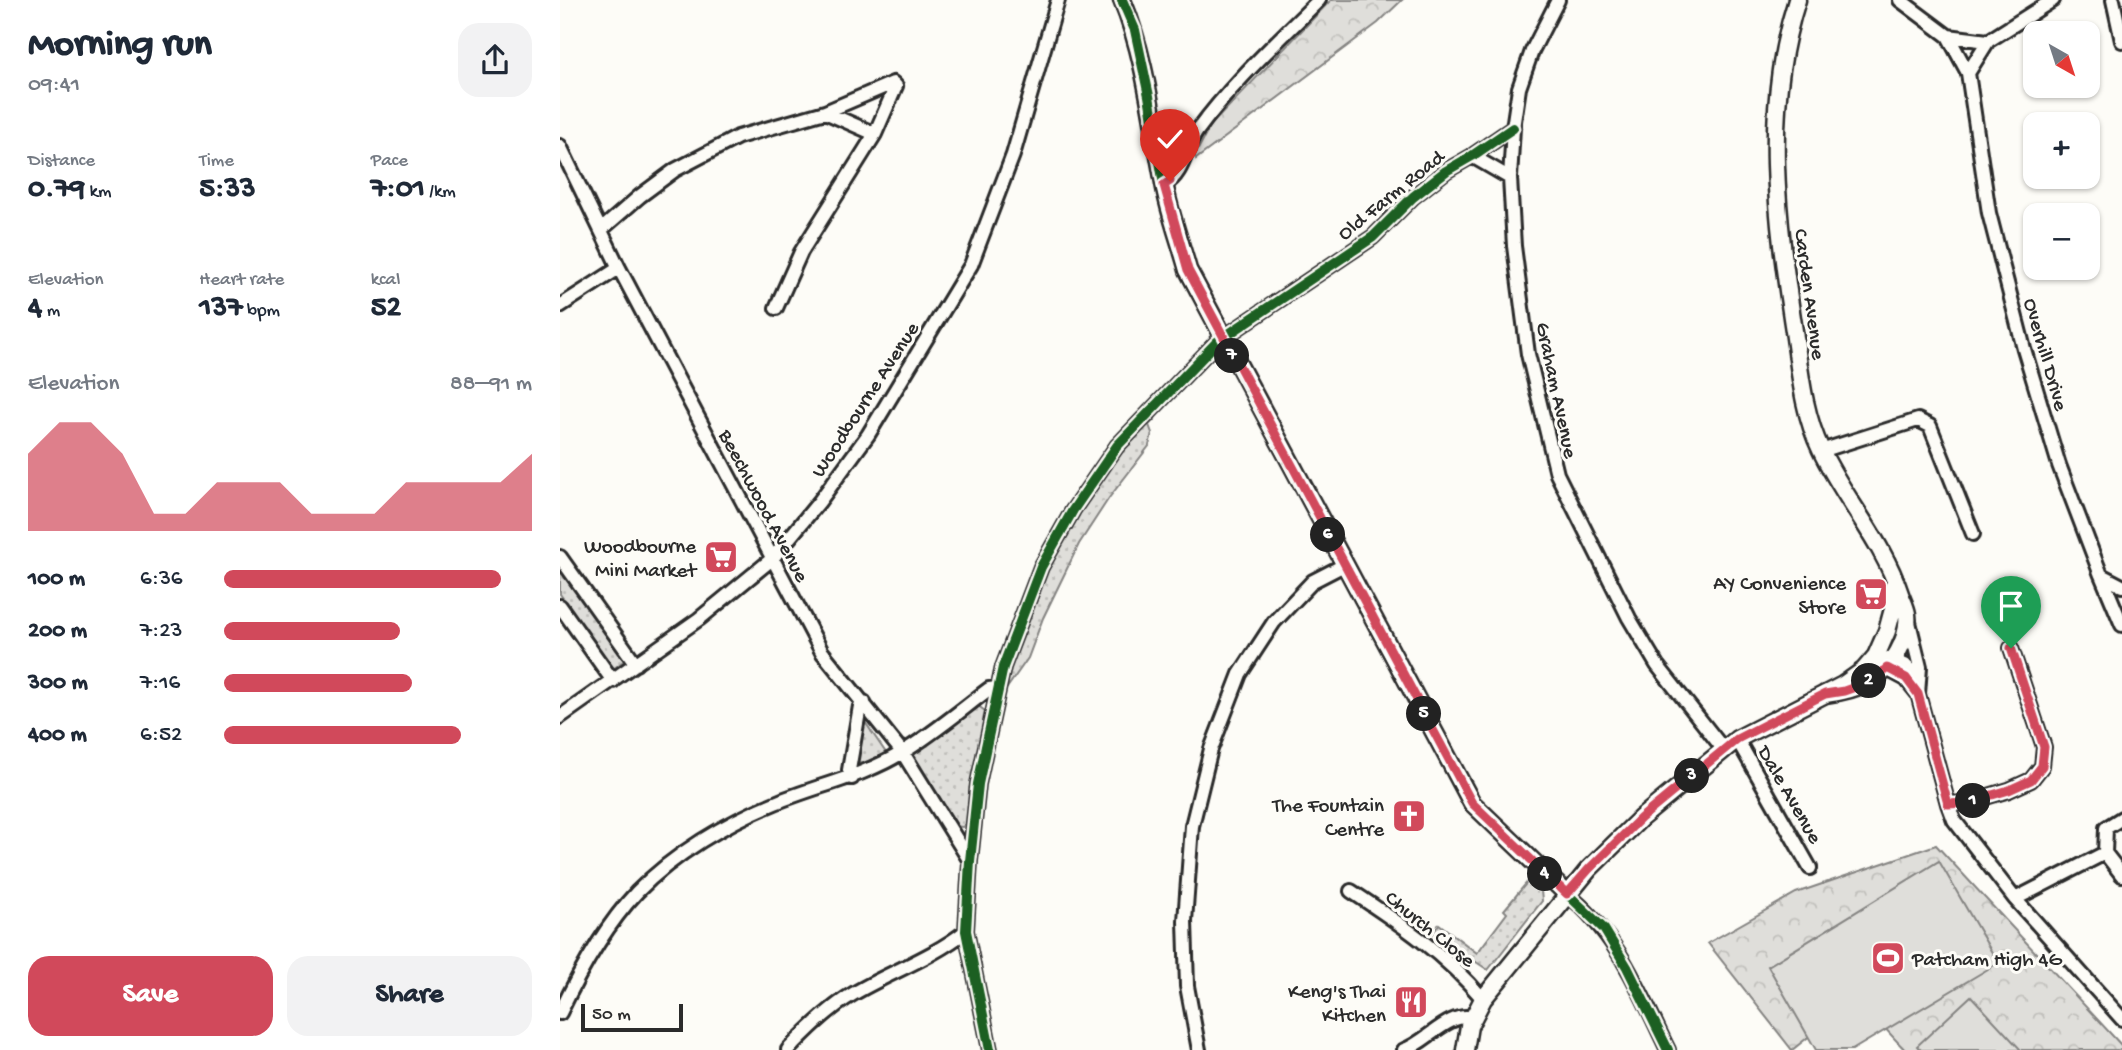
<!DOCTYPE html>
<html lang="en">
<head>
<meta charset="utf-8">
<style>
  :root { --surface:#fff; --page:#f2f2f3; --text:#1f2937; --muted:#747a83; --accent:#d1495b }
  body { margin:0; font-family:"Gochi Hand",sans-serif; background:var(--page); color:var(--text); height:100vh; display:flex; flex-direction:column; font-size:26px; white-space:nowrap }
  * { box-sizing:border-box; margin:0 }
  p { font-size:23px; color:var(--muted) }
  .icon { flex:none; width:38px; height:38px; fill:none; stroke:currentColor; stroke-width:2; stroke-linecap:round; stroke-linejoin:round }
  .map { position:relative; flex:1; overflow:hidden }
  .drawer { display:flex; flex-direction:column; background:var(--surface); width:560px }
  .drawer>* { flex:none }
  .needle { width:46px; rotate:141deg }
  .tools { position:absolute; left:1463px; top:21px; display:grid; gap:14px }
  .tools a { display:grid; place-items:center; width:77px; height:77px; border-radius:14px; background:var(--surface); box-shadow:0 2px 5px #0004; font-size:35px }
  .scale { position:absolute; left:21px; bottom:18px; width:102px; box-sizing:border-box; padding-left:7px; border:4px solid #2b2b2b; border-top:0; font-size:19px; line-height:24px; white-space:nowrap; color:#2b2b2b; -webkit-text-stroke:5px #fdfcf7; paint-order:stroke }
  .pin { position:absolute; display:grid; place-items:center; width:60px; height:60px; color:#fff; margin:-72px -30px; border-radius:50% 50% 50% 0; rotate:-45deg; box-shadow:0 0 7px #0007 }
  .pin .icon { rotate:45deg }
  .km { position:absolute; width:35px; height:35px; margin:-18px; border-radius:50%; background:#222; color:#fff; font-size:19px; line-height:35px; text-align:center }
  .round { display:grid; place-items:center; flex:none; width:74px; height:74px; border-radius:21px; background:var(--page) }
  .head { display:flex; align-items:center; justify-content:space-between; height:119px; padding:0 28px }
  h1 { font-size:38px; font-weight:800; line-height:52px }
  .figures { display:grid; grid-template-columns:repeat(3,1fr); gap:10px; height:119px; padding:7px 28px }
  .figures div { display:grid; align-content:center }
  .figures b { font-size:30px; font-weight:800 }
  .figures small { font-size:19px; font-weight:400 }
  .figures p { font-size:19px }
  .chart { height:196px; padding:14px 28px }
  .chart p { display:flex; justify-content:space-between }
  .chart svg { width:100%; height:126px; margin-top:7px; fill:var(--accent); opacity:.7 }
  .action { display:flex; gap:14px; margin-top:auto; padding:14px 28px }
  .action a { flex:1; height:80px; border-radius:21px; background:var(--accent); color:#fff; font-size:28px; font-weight:800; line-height:80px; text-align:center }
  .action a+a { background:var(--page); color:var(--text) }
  ul { padding:0 28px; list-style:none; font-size:23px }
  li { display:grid; grid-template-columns:112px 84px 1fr; align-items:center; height:52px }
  li i { height:18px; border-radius:9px; background:var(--accent) }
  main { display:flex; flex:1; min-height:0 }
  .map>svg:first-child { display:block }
  .grass { fill:url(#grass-dots); stroke:#858482; stroke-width:2 }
  .park { fill:url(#park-crowns); stroke:#858482; stroke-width:2 }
  .garden { fill:#dfdeda; stroke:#858482; stroke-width:2 }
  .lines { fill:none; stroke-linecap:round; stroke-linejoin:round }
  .street-casing { stroke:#2b2b2b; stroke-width:18 }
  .secondary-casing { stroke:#2b2b2b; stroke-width:21 }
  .street { stroke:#fdfcf7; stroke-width:12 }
  .secondary { stroke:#fdfcf7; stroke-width:16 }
  .cycleway-casing { stroke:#fdfcf7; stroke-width:15 }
  .cycleway { stroke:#1b5e20; stroke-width:10 }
  .route-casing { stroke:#fff; stroke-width:14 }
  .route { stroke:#d1495b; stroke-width:9 }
  .labels { text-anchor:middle; stroke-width:6; stroke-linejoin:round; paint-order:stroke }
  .street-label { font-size:21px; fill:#2b2b2b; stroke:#fdfcf7 }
  .poi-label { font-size:21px; fill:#2b2b2b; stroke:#fdfcf7; text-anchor:end }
</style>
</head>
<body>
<main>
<section class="drawer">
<div class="head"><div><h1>Morning run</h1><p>09:41</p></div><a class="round"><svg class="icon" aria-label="share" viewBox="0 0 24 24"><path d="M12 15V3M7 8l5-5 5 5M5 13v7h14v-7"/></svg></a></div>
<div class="figures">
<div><p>Distance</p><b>0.79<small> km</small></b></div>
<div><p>Time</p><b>5:33</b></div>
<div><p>Pace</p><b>7:01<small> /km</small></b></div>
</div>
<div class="figures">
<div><p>Elevation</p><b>4<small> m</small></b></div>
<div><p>Heart rate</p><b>137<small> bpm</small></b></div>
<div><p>kcal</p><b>52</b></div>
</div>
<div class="chart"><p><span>Elevation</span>88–91 m</p>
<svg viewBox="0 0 160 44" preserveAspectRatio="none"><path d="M0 44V17L10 6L20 6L30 17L40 38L50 38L60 27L70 27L80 27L90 38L100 38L110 38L120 27L130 27L140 27L150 27L160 17V44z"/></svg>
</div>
<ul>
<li><b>100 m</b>6:36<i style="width:90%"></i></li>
<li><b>200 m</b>7:23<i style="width:57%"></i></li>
<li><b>300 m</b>7:16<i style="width:61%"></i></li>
<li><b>400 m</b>6:52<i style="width:77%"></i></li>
</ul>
<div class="action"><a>Save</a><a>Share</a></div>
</section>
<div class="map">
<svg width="1562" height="1050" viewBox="0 0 1562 1050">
  <defs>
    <pattern id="grass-dots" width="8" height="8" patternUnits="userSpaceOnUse" patternTransform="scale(1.75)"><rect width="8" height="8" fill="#dfdeda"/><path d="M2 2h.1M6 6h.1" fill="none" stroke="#c0bfbb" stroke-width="1.8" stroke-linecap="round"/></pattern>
    <pattern id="park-crowns" width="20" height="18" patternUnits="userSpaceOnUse" patternTransform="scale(1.75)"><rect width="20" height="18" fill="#dfdeda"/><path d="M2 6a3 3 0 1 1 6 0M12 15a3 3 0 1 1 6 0" fill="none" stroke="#c0bfbb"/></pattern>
  </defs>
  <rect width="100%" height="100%" fill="#fdfcf7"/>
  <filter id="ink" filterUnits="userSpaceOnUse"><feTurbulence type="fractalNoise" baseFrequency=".0143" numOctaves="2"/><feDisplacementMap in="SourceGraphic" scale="14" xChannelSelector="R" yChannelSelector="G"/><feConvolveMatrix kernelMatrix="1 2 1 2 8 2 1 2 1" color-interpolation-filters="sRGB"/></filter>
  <g filter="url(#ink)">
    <path class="grass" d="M 592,417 L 595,419 L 589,425 L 592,433 L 589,446 L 549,498 L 519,544 L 483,618 L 468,658 L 447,688 L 443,688 C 464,615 494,545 537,483 C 554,460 574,439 592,417 Z
      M 0,568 L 65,660 L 53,669 L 0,594 Z
      M 417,705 L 425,711 L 408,823 L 402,827 L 394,826 L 354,755 L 357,749 Z
      M 303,719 L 326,753 L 303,765 L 296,760 Z
      M 969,880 L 981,891 L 982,901 L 928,970 L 873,933 L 879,924 L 917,953 L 947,913 L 944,910 Z"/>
    <path class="park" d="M 771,0 L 842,0 L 818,23 L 636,159 L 635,155 L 651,125 Z
      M 1376,845 L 1562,1046 L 1562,1050 L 1345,1050 L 1297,998 L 1232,1050 L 1148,943 L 1236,893 Z"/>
    <path class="garden" d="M 1379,861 L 1438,963 L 1292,1050 L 1256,1050 L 1208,966 Z
      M 1411,996 L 1461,1050 L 1361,1050 L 1357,1046 Z"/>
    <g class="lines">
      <g class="street-casing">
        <path id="street" d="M 998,0 L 972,51 L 959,88 L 953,128 L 950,178 L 954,246 L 968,354 L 997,474 L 1069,618 L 1097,665 L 1164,750
          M 1340,0 L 1388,36 L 1408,73 L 1429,213 L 1464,349 L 1499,465 L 1541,575 L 1562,586
          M 1553,0 L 1562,41
          M 1388,36 L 1428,41
          M 1408,73 L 1428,41 L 1493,0
          M 265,112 L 333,83 L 336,86 L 315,134
          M 0,146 L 59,268 L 262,652 L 343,753 L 410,861
          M 912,156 L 950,178
          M 604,185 C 625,173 624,149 637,131 C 672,83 717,42 759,0
          M 42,229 L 80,196 L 115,170 L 178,137 L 265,112 L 315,134 L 241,252 L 216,308
          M 0,306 L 59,268
          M 1261,451 L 1358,420 L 1370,426 L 1413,534
          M 0,557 L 76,664
          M 1541,575 L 1562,625
          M 0,606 L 53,681
          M 1348,618 L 1360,667 L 1358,694 L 1388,804 L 1394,820 L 1455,899 L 1562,1019
          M 1328,658 L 1345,665 L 1358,678
          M 1322,662 L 1329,670 L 1346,679 L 1358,694
          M 0,717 L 139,619 L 212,559 L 259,502 L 308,435 L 411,265 L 453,155 L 498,0
          M 1177,739 L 1250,868
          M 292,778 L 289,770 L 300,706 L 304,702
          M 1388,804 L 1405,803 L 1449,790 L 1471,780 L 1482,766 L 1484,747 L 1451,648
          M 1545,853 L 1546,828 L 1562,818
          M 1545,853 L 1562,875
          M 791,891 C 841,924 885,954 923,999
          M 1007,894 C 1058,934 1080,993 1108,1050
          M 1455,899 L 1545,853
          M 0,1013 C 20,971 45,926 77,892 C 114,854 166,823 215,803 C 258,785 303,777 343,752 C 373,734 401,710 429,689 L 437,688
          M 228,1050 C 247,1030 269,1008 293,994 C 330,972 372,958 406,931
          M 430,1050 L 406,931 L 410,861 L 418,784 L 443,667 L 481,567 L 513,510 L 557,446 L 657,342 L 813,237 L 853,197 L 886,171 L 912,156 L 953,128
          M 639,1050 L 627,986 L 625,921 L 632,826 L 651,749 L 680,674 L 714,622 L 753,581 L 784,565
          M 844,1050 C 866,1043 889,1011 913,1018"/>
      </g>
      <g class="secondary-casing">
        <path id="secondary" d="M 562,0 C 586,58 592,121 604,183 C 609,212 620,241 628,270 L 912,803 L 1007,894
          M 1237,0 C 1202,108 1217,221 1234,331 C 1240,371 1243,413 1261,450 C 1284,499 1323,541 1340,594 C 1342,600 1346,607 1347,614 C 1350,638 1332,669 1311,681 C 1297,688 1280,692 1265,694
          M 905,1050 L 909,1026 L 923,999 L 1029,869 L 1081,818 L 1177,739 L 1283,685 L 1304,670 L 1316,656 L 1327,631 L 1333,609 L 1333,587"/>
      </g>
      <use href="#street" class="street"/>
      <use href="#secondary" class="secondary"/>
      <g class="cycleway-casing">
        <path id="cycleway" d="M 562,0 L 575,30 L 589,96 L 604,185 L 628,270 L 663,338 L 912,803 L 1044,929 L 1067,967 L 1108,1050
          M 430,1050 L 406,931 L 410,861 L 418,784 L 443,667 L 481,567 L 513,510 L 557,446 L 657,342 L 813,237 L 853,197 L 886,171 L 912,156 L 953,128"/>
      </g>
      <use href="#cycleway" class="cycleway"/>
    </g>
  </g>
  <g class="lines" filter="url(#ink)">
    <g class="route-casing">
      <path id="route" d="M 610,181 L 604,185 L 628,270 L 912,803 L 1007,894 L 1029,869 L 1081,818 L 1177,739 L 1265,694 L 1284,691 L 1312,681 L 1327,668 L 1346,678 L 1358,694 L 1388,804 L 1405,803 L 1449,790 L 1471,780 L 1482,766 L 1484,747 L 1451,648"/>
    </g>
    <use href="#route" class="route"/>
  </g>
  <defs>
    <g id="supermarket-square" transform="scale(1.75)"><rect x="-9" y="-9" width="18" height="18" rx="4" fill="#d1495b" stroke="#fdfcf7"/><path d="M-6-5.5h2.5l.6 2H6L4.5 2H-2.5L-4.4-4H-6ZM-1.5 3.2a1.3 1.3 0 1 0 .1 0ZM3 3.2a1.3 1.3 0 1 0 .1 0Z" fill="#fff"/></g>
    <g id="church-square" transform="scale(1.75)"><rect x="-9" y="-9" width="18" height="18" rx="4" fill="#d1495b" stroke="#fdfcf7"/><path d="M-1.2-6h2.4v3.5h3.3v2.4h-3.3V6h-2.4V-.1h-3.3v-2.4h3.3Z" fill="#fff"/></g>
    <g id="stadium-square" transform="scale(1.75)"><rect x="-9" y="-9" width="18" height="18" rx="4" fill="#d1495b" stroke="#fdfcf7"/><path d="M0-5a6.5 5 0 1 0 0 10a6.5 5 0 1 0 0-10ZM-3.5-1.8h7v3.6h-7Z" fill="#fff"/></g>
    <g id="restaurant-square" transform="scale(1.75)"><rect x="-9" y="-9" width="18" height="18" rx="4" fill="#d1495b" stroke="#fdfcf7"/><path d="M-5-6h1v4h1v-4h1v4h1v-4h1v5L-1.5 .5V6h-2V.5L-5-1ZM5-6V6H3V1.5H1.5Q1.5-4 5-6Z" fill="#fff"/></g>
  </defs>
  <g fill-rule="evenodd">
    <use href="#supermarket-square" x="161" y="557"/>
    <use href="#supermarket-square" x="1311" y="594"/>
    <use href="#church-square" x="849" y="816"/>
    <use href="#stadium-square" x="1328" y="958"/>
    <use href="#restaurant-square" x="851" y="1002"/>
  </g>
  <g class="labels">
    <g class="street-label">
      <text transform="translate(830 194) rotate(-39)" y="7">Old Farm Road</text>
      <text transform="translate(1251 294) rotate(82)" y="7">Carden Avenue</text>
      <text transform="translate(1487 354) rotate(74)" y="7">Overhill Drive</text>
      <text transform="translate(998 390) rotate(78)" y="7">Graham Avenue</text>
      <text transform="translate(304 399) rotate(-57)" y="7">Woodbourne Avenue</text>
      <text transform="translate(205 505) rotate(62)" y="7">Beechwood Avenue</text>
      <text transform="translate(1231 794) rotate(60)" y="7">Dale Avenue</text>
      <text transform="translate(871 928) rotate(39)" y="7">Church Close</text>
    </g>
    <g class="poi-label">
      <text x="136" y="552">Woodbourne<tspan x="136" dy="24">Mini Market</tspan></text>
      <text x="1286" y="589">AY Convenience<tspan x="1286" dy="24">Store</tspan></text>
      <text x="824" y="811">The Fountain<tspan x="824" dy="24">Centre</tspan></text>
      <text x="1352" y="965" text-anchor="start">Patcham High 4G</text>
      <text x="826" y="997">Keng's Thai<tspan x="826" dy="24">Kitchen</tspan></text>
    </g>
  </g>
</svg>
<div class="tools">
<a><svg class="needle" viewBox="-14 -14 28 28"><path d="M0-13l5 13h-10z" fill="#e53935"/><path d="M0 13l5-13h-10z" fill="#747a83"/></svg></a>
<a>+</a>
<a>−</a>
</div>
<div class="scale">50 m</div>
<div class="pin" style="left:1451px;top:648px;background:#1e9e55"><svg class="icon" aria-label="arrive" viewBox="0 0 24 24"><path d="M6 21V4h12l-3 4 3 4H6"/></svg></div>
<div class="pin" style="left:610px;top:181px;background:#d93025"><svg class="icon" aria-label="check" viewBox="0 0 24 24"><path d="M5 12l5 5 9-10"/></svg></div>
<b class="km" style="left:1413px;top:801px">1</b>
<b class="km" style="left:1309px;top:681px">2</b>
<b class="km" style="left:1132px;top:776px">3</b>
<b class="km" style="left:985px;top:874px">4</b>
<b class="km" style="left:864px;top:714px">5</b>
<b class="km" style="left:768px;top:535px">6</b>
<b class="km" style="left:672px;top:356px">7</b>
</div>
</main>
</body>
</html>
